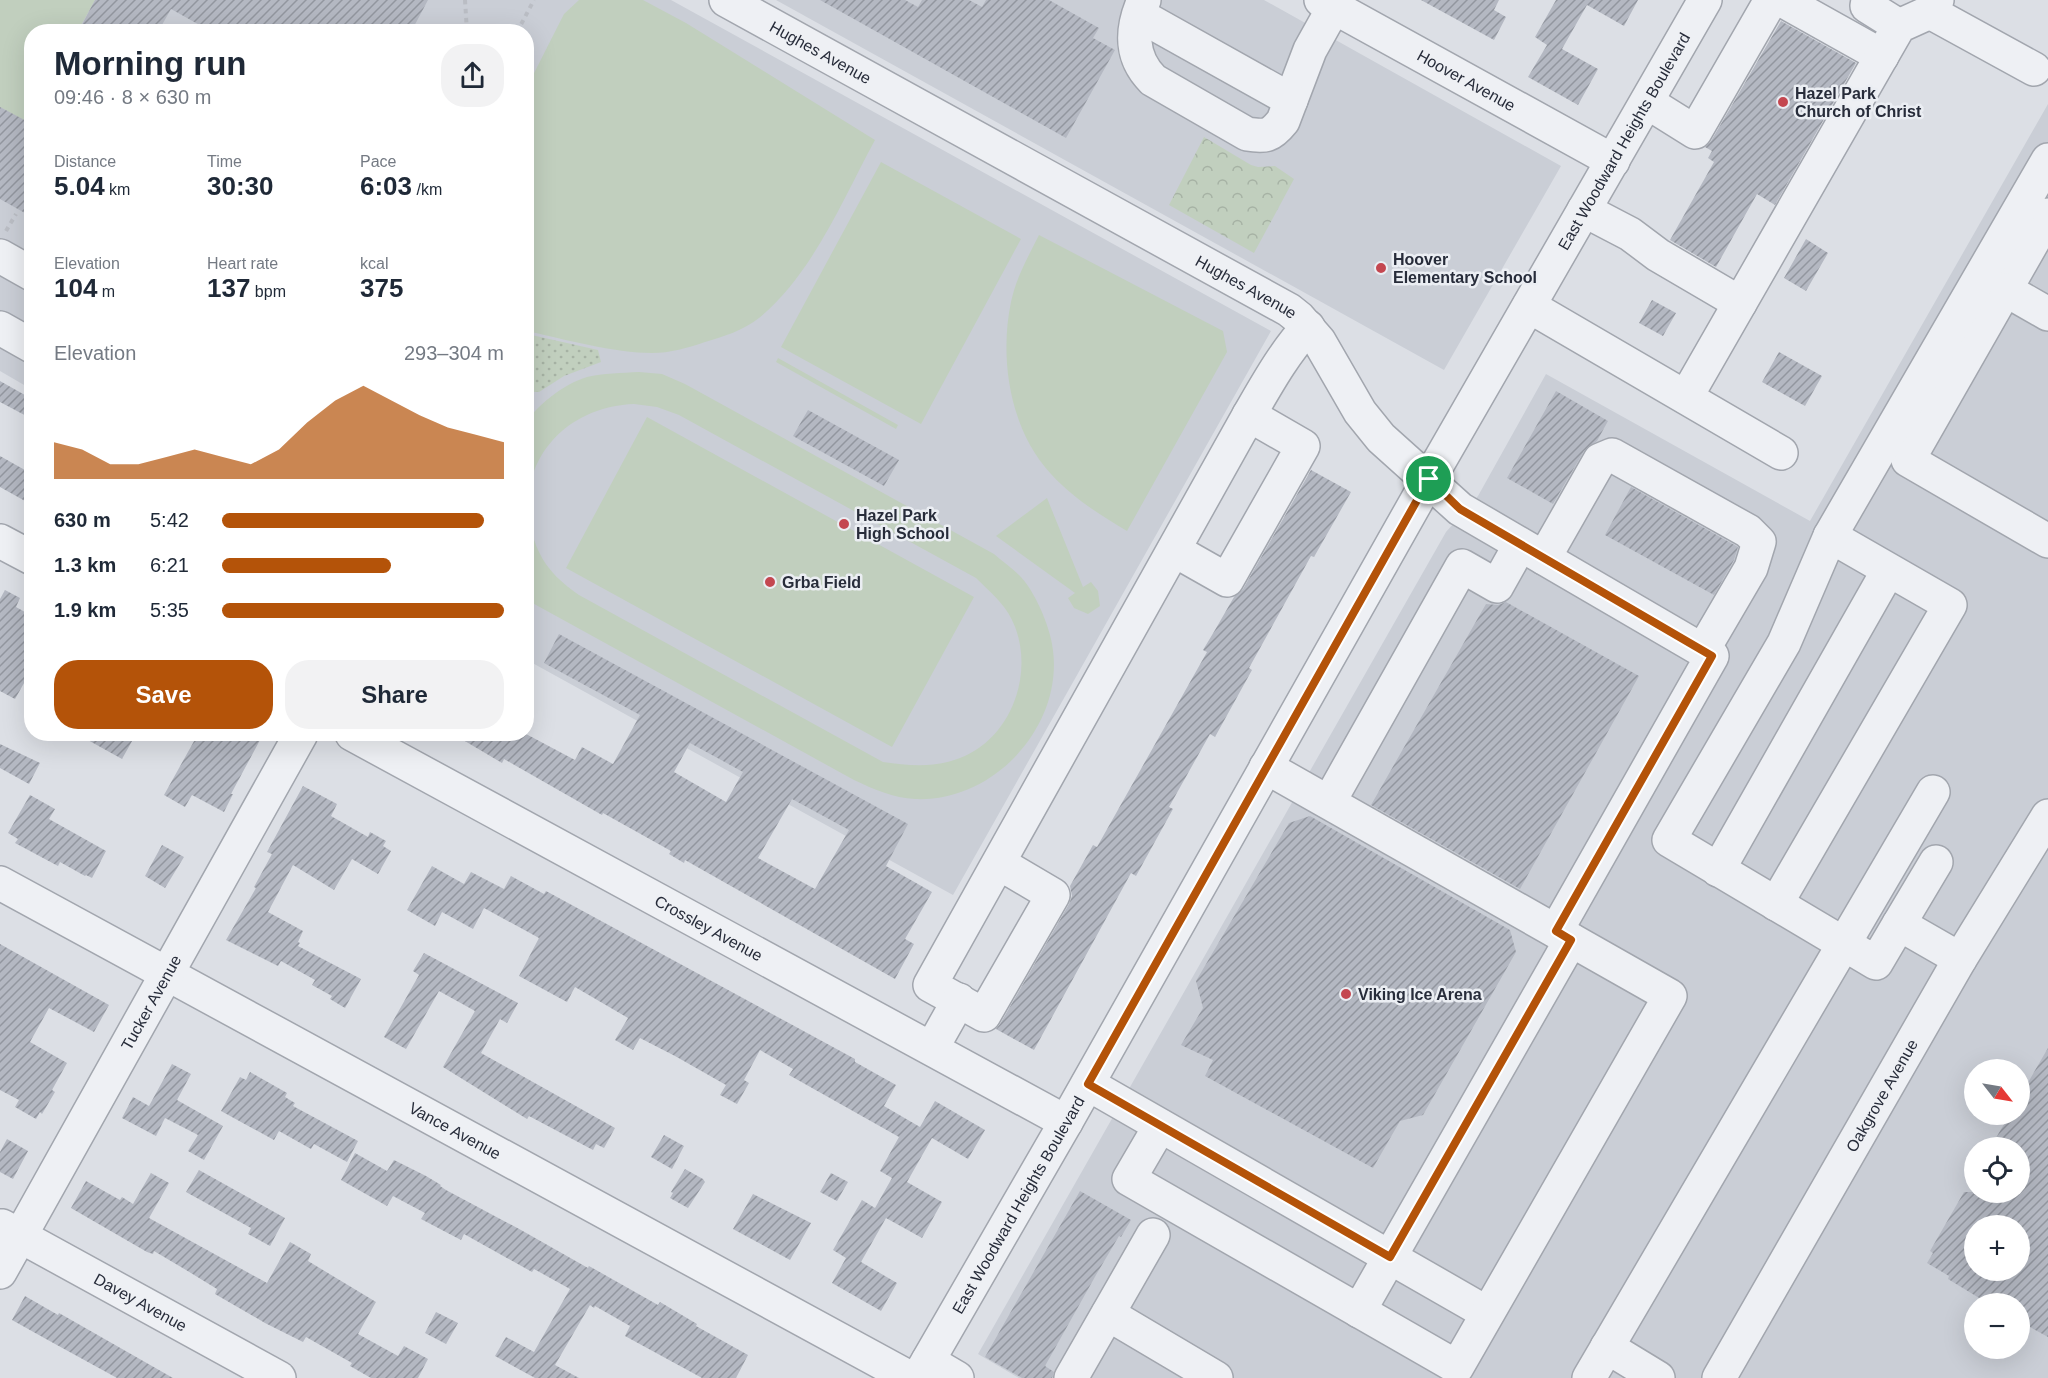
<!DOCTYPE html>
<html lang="en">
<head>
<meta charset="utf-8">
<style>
  :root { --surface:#fff; --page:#f2f2f3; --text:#1f2937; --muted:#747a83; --accent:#b45309 }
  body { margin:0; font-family:Arial,sans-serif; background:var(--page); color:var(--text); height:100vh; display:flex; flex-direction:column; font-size:22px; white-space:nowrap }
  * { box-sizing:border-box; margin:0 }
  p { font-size:20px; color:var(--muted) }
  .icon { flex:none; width:33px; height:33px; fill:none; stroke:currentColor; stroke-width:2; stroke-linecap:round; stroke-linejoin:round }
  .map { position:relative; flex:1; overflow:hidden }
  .panel { position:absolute; left:24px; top:24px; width:510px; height:717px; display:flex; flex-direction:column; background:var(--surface); border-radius:24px; box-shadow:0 6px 24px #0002 }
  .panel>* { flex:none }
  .needle { width:39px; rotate:121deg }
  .fabs { position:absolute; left:1964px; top:1059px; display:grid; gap:12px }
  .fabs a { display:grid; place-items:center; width:66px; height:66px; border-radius:50%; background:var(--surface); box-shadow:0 6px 24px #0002; font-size:30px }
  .pin { position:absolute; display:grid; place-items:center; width:51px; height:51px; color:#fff; margin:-26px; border:3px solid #fff; border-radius:50%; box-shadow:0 2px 6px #0007 }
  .round { display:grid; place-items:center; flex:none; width:63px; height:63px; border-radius:24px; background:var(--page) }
  .overview { display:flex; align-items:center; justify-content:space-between; height:102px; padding:0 30px }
  h1 { font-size:33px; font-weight:600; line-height:45px }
  .figures { display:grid; grid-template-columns:repeat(3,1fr); gap:9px; height:102px; padding:6px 30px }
  .figures div { display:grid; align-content:center }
  .figures b { font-size:26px; font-weight:600 }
  .figures small { font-size:16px; font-weight:400 }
  .figures p { font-size:16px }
  .chart { height:168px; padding:12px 30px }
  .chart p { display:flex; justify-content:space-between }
  .chart svg { width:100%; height:108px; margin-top:6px; fill:var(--accent); opacity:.7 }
  .action { display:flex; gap:12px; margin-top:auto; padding:12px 30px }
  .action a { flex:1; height:69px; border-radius:24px; background:var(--accent); color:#fff; font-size:24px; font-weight:600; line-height:69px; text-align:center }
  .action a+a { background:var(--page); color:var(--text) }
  ul { padding:0 30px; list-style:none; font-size:20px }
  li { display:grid; grid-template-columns:96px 72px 1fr; align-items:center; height:45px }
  li i { height:15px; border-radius:8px; background:var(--accent) }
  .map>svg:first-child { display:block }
  .built { fill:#caced6; fill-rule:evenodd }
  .grass { fill:#c1cfbe; fill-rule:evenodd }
  .forest { fill:url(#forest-crowns) }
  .garden { fill:url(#garden-dots) }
  .building { fill:url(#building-hatch); fill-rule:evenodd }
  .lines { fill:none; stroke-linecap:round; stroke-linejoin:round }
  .minor-casing { stroke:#a2a6ae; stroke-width:36 }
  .path { stroke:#babdc4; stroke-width:4; stroke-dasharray:4.5 4.5; stroke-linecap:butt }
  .minor { stroke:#eef0f4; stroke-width:33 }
  .route-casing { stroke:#fff; stroke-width:12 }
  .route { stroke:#b45309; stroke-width:8 }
  .poi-dot { fill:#c44750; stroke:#ebeef3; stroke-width:2 }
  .labels { text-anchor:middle; stroke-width:5; stroke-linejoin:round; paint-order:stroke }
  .street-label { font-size:16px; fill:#272c3a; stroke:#ebeef3 }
  .poi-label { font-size:16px; font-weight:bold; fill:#272c3a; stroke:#ebeef3; text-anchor:start }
</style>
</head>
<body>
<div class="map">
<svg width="2048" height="1378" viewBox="0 0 2048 1378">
  <defs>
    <pattern id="forest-crowns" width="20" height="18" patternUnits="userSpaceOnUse" patternTransform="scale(1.5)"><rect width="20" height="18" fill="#c1cfbe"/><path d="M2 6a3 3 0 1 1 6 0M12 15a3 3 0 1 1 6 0" fill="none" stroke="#a6b2a4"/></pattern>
    <pattern id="garden-dots" width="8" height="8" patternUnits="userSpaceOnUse" patternTransform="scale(1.5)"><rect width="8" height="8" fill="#c1cfbe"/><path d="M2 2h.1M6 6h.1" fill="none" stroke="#a6b2a4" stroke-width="1.8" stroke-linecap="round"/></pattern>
    <pattern id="building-hatch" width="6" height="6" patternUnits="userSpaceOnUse" patternTransform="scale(1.5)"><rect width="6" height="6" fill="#b4b8c2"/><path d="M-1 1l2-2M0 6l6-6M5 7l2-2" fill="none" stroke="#92969f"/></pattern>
  </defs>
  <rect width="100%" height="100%" fill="#dcdfe5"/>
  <path class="built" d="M 0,0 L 671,0 L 1271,331 L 953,895 L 527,660 L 526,32 L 32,32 L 31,389 L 0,371 Z
    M 776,0 L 1264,0 L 1561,166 L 1444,370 Z
    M 2048,104 L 2048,1378 L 1019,1378 L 978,1354 L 1446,532 L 1478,496 L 1546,374 L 1810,521 ZM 1974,1070 L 2019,1070 L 2019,1114 L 1974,1114 ZM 1974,1148 L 2019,1148 L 2019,1192 L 1974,1192 ZM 1974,1226 L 2019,1226 L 2019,1270 L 1974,1270 ZM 1974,1304 L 2019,1304 L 2019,1348 L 1974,1348 Z"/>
  <path class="grass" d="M 0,0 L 95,0 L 78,31 L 32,32 L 32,115 L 27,122 L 0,107 Z
    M 579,0 L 643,0 L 686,23 L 875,140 C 843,199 812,275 759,318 C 744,330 723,337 705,342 C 688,348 670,353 652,353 C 615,353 563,339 527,331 L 527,87 L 564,14 Z
    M 881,162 L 1021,239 L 921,424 L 781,347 Z
    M 1039,235 L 1223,331 L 1227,352 L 1127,531 C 1100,515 1073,498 1051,474 C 1010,430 999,359 1011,302 C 1016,278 1028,257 1039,235 Z
    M 778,358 L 898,425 L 896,429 L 776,362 Z
    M 639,372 L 662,374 L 685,384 L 994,554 C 1002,561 1011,567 1019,575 C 1033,589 1045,616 1050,635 C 1072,717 998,803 915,799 C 894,798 873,789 854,780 L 527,600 L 527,421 C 540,403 564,384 587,377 C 603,373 622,373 639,372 ZM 634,404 L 657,407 L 679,415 L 976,578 C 989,591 1004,603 1012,620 C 1036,669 1013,738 960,758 C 934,768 910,766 883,762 L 579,595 C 563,584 547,570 539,552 C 505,478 555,407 634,404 Z
    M 647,417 L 974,597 L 892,747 L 566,568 Z
    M 1047,498 L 1083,587 L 1091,582 L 1098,591 L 1100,606 L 1088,614 L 1074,608 L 1068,598 L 1075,593 L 996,536 Z"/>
  <path class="forest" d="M 1204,137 L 1251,165 L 1258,167 L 1275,166 L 1294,179 L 1254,253 L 1169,205 Z"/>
  <path class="garden" d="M 527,334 L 598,350 L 601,362 L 564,376 L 539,392 L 527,392 L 527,370 L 532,360 L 527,344 Z"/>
  <path class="building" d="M 95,0 L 428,0 L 411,32 L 212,32 L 171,9 L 158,32 L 78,32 Z
    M 820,0 L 905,0 L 918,7 L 922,0 L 969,0 L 982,7 L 986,0 L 1049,0 L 1099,28 L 1093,38 L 1115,50 L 1066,138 Z
    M 1421,0 L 1499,0 L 1494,10 L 1506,17 L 1494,40 Z
    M 1556,0 L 1638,0 L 1624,26 L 1587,5 L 1562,49 L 1598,69 L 1578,105 L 1528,77 L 1547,45 L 1535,37 Z
    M 1781,21 L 1856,63 L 1775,205 L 1757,194 L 1716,267 L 1670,240 L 1714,162 L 1708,158 L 1712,151 L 1705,147 L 1711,141 Z
    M 0,107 L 32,124 L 32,217 L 0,199 Z
    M 1806,239 L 1828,253 L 1806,291 L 1784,278 Z
    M 1652,300 L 1676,313 L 1663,336 L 1639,323 Z
    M 1779,352 L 1822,376 L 1805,406 L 1762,382 Z
    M 0,381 L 32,399 L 32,419 L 0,402 Z
    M 1556,391 L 1608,421 L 1597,441 L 1584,451 L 1553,504 L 1507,478 Z
    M 808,410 L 899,460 L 884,486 L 793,436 Z
    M 0,456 L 32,474 L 32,489 L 25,501 L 0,487 Z
    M 1311,470 L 1351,492 L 1314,557 L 1311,556 L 1249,668 L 1252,670 L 1215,737 L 1210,734 L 1169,807 L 1173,809 L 1136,876 L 1131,873 L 1034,1050 L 996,1029 L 1000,1024 L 1069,904 L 1072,896 L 1070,886 L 1093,845 L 1097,847 L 1207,652 L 1203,650 L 1215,630 L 1234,597 L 1243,589 Z
    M 1631,487 L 1738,547 L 1734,560 L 1714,595 L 1605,535 Z
    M 5,590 L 20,598 L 16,607 L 32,616 L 32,669 L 15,699 L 0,691 L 0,599 Z
    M 1506,602 L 1639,676 L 1520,889 L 1371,805 L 1486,604 L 1498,605 Z
    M 559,634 L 908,824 L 886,866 L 932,892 L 905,939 L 914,944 L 895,979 L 685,860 L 684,863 L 669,854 L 671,851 L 603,813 L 602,815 L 504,759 L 502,763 L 453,734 L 526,734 L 575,760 L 582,747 L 613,764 L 640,715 L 544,663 ZM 690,743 L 743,772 L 726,802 L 674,772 ZM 792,799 L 849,830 L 815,889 L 758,858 Z
    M 77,734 L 136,734 L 122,759 Z
    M 198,734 L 248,734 L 260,740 L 231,794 L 233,794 L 224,812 L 192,795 L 185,807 L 164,795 Z
    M 0,744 L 40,763 L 29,784 L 0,768 Z
    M 303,786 L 337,804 L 331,816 L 368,837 L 370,832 L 386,841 L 383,846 L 391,851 L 378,874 L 352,859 L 334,890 L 293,865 L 268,912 L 303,931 L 298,942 L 300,943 L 298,946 L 361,979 L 345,1008 L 330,999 L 332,996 L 312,985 L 315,980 L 281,961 L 278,966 L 226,940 L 256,888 L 254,887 L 272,854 L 267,852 Z
    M 30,795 L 55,809 L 49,819 L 106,851 L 92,878 L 86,875 L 85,876 L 60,862 L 58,866 L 15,843 L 18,839 L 8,833 Z
    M 1310,816 L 1510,930 L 1516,952 L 1423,1115 L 1400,1121 L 1373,1168 L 1205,1076 L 1213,1060 L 1181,1045 L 1203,1008 L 1196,981 L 1289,823 Z
    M 162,845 L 184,857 L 165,888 L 145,876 Z
    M 432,866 L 464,884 L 471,872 L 504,889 L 511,876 L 544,894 L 546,891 L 855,1059 L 855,1062 L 896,1085 L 884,1106 L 920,1127 L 935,1101 L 985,1130 L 968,1159 L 932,1138 L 907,1182 L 942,1202 L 922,1238 L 886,1218 L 861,1262 L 897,1283 L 881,1311 L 832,1283 L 846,1258 L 833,1250 L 862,1200 L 875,1208 L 892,1178 L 880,1171 L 899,1137 L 789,1075 L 793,1069 L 760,1050 L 744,1080 L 749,1083 L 737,1104 L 720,1095 L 726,1085 L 675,1056 L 640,1038 L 633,1050 L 615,1040 L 628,1018 L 575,987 L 567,1002 L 519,976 L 539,938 L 484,908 L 473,929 L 442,912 L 435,926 L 407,910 Z
    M 0,944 L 109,1005 L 94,1032 L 49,1008 L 30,1042 L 67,1063 L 52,1090 L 55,1092 L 42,1114 L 40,1112 L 36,1119 L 15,1107 L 19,1100 L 0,1090 Z
    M 424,953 L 518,1003 L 507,1023 L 500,1019 L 481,1053 L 615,1128 L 604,1148 L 596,1144 L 593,1150 L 529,1116 L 527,1119 L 443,1067 L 475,1011 L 439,991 L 406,1049 L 384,1037 L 419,975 L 413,971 Z
    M 2048,1048 L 2048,1337 L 2019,1321 L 2019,1304 L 1989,1304 L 1948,1279 L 1949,1276 L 1927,1263 L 1933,1253 L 1930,1251 L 1964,1192 L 2019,1192 L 2019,1148 L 1990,1148 L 2010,1114 L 2019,1114 L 2019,1098 ZM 1974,1226 L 2019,1226 L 2019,1270 L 1974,1270 Z
    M 172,1064 L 191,1074 L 177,1100 L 223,1126 L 204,1160 L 188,1151 L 198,1135 L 165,1118 L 156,1136 L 122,1118 L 133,1097 L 149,1106 Z
    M 250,1072 L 287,1093 L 285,1097 L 295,1103 L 293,1106 L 358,1141 L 347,1162 L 314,1144 L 311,1149 L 279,1131 L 274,1140 L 221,1111 L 240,1077 L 246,1080 Z
    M 664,1135 L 684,1146 L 672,1169 L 651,1157 Z
    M 7,1139 L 28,1151 L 13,1179 L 0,1172 L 0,1152 Z
    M 355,1153 L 387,1171 L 394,1160 L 426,1176 L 441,1185 L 440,1186 L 446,1190 L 521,1230 L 588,1268 L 589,1266 L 658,1305 L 660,1302 L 697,1324 L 696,1326 L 748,1355 L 736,1378 L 702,1378 L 625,1336 L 630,1326 L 595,1306 L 594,1308 L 590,1305 L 555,1365 L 579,1378 L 535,1378 L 495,1356 L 506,1337 L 534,1352 L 570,1289 L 534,1269 L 532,1272 L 464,1234 L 461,1240 L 421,1219 L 425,1213 L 393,1196 L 387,1206 L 341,1180 Z
    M 685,1169 L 703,1179 L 705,1182 L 688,1208 L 670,1198 L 673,1193 L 671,1192 Z
    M 199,1170 L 285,1218 L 270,1246 L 248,1234 L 251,1228 L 186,1192 Z
    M 151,1173 L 169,1183 L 149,1218 L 267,1283 L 290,1242 L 311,1254 L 308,1261 L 376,1302 L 358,1334 L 398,1356 L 404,1346 L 428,1359 L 418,1378 L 371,1378 L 350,1366 L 352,1363 L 306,1337 L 303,1342 L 265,1323 L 215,1294 L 217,1289 L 186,1270 L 154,1251 L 153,1254 L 147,1252 L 71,1208 L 86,1181 L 120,1200 L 122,1197 L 133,1204 Z
    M 831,1173 L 848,1182 L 837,1201 L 820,1192 Z
    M 1080,1191 L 1131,1220 L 1121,1237 L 1119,1236 L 1096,1275 L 1045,1366 L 1054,1372 L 1052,1378 L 1022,1378 L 985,1357 Z
    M 753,1194 L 811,1223 L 790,1260 L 733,1229 Z
    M 25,1296 L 58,1315 L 59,1313 L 173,1378 L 117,1378 L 46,1339 L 12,1320 Z
    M 436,1312 L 458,1323 L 446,1344 L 425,1333 Z"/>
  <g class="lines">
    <g class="minor-casing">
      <g id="minor">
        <path id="s1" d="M 726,0 L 1289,310 L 1299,318 L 1319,341 L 1360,412 L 1381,438 L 1460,509 L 1712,656 L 1556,931"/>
        <path d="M 1144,0 C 1131,29 1130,57 1153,80 L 1247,134 C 1266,137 1271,136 1283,121 L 1310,50 L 1334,7"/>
        <path id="s2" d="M 1321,0 L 1613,161"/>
        <path d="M 1782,0 L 1882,56"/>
        <path d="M 1868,0 L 1867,6 L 1899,26"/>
        <path d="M 1930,12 L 2034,69"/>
        <path d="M 1139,15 L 1291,100"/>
        <path d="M 1647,102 L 1695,132 L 1771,0"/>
        <path d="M 1584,210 L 1630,234 L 1658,255 L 1740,303"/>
        <path d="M 2048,215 L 1908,460 L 2048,541"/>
        <path d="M 0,256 L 32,274"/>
        <path d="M 2006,290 L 2048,314"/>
        <path d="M 1529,306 L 1781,453"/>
        <path d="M 0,328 L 32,346"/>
        <path d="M 1686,397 L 1899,26 L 1930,12 L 1937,0"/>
        <path d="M 0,541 L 32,558"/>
        <path d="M 1174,550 L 1227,580 L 1303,446 L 1249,415"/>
        <path d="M 1544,558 L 1600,460 L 1612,455 L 1748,531 L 1759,542 L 1751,568 L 1703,650"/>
        <path id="s3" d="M 352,734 L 1066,1122"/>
        <path d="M 1329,802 L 1462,566 L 1497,586 L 1520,545"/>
        <path d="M 999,863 L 1053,895 L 984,1015 L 930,985 L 1249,415 C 1267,384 1284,353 1308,327"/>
        <path d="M 1718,870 L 1888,571"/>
        <path id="s4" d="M 0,883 L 910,1378"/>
        <path d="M 1776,904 L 1950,605 L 1830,536"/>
        <path d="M 1899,924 L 1936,862"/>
        <path d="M 1960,959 L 1899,924 L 1876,963 L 1669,840 L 1784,643 L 1830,536 L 2048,160"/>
        <path d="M 932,1048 L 959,1000"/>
        <path d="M 1088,1084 L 1487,1313"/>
        <path d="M 1160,1126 L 1129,1179 L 1457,1367 L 1670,996 L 1266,767"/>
        <path id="s5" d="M 2,1226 L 279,1378"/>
        <path id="s6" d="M 0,1272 L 301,734"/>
        <path d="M 1359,1311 L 1571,940"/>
        <path d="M 1108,1314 L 1216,1378"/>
        <path d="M 1607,1347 L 1658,1378"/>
        <path d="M 928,1361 L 957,1378"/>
        <path id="s7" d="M 918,1378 L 1066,1122 L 1429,479 L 1705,0"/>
        <path d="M 1071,1378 L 1153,1235"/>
        <path d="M 1589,1378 L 1933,792"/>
        <path id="s8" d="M 1719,1378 L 1960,959 L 2048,816"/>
      </g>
    </g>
    <path class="path" d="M 465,0 L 467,32
      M 517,32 L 534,0
      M 6,231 L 16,214"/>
    <use href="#minor" class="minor"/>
  </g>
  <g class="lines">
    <g class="route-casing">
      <path id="route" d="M 1429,479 L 1460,509 L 1712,656 L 1556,931 L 1571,940 L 1390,1257 L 1088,1084 Z"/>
    </g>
    <use href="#route" class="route"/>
  </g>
  <g class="poi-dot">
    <circle cx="1783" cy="102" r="6"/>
    <circle cx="1381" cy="268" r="6"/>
    <circle cx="844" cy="524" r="6"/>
    <circle cx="770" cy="582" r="6"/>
    <circle cx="1346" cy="994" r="6"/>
  </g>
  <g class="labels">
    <g class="street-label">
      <text dy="6" stroke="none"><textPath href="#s1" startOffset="108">Hughes Avenue</textPath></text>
      <text dy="6" stroke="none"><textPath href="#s2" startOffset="166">Hoover Avenue</textPath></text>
      <text dy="6" stroke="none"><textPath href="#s7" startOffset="1424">East Woodward Heights Boulevard</textPath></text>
      <text dy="6" stroke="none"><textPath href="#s1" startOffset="594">Hughes Avenue</textPath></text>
      <text dy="6" stroke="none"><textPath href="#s3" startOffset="406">Crossley Avenue</textPath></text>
      <text dy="6" stroke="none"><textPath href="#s6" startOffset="309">Tucker Avenue</textPath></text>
      <text dy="6" stroke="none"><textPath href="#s8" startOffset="326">Oakgrove Avenue</textPath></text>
      <text dy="6" stroke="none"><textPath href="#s4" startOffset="518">Vance Avenue</textPath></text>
      <text dy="6" stroke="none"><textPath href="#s7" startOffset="200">East Woodward Heights Boulevard</textPath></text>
      <text dy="6" stroke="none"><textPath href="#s5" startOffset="158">Davey Avenue</textPath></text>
    </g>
    <g class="poi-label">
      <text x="1795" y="99">Hazel Park<tspan x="1795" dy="18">Church of Christ</tspan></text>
      <text x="1393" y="265">Hoover<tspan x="1393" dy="18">Elementary School</tspan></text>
      <text x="856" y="521">Hazel Park<tspan x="856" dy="18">High School</tspan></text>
      <text x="782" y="588">Grba Field</text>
      <text x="1358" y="1000">Viking Ice Arena</text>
    </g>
  </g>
</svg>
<div class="fabs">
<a><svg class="needle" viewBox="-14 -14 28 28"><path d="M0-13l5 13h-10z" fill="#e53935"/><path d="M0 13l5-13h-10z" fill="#747a83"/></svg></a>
<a><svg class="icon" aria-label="locate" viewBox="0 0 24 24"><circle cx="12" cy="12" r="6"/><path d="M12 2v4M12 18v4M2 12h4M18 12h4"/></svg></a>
<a>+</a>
<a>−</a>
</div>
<div class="pin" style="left:1429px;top:479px;background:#1e9e55"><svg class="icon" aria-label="arrive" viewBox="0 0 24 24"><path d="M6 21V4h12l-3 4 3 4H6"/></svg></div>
<section class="panel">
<div class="overview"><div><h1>Morning run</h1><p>09:46 · 8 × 630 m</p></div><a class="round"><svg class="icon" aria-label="share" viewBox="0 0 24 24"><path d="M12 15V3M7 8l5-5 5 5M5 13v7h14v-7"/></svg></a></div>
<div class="figures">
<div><p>Distance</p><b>5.04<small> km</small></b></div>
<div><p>Time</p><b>30:30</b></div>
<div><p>Pace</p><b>6:03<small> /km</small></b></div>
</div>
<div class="figures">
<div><p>Elevation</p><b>104<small> m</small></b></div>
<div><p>Heart rate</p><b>137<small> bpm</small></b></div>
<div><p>kcal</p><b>375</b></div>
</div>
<div class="chart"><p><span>Elevation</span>293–304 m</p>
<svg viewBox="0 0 160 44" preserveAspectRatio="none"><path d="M0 44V29L10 32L20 38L30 38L40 35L50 32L60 35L70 38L80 32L90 21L100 12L110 6L120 12L130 18L140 23L150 26L160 29V44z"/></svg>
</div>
<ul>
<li><b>630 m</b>5:42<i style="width:93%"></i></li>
<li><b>1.3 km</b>6:21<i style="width:60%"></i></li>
<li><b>1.9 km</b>5:35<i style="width:100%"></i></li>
</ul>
<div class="action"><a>Save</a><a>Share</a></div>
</section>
</div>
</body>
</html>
